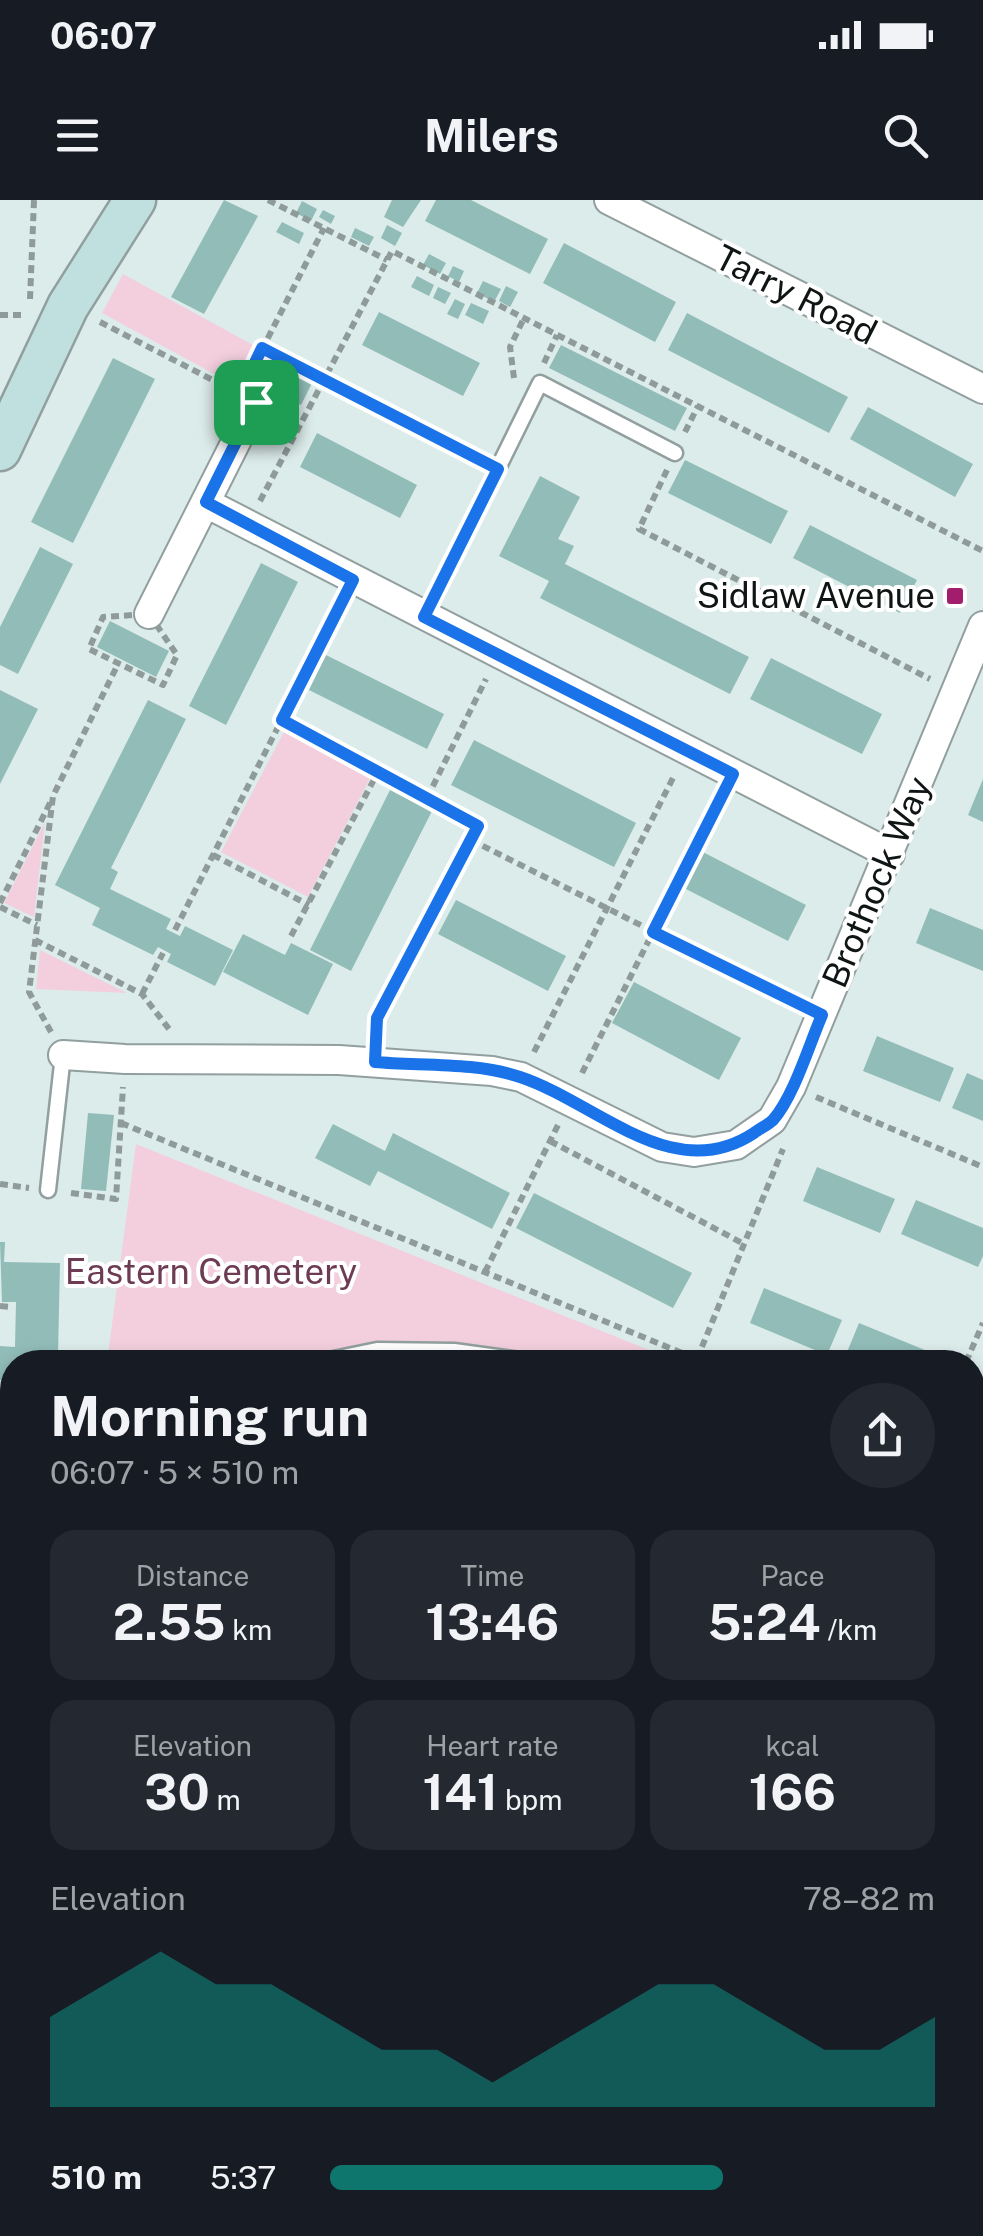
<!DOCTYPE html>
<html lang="en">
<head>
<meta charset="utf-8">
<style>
  :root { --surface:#171b24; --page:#242831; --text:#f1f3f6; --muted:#9ea1a6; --accent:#0f766e }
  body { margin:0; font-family:"Public Sans",sans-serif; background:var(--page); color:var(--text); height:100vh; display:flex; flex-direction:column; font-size:38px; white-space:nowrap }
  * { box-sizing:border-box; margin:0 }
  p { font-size:32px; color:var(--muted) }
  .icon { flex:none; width:55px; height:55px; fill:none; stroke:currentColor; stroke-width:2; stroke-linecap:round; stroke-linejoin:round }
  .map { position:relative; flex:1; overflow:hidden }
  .drawer { position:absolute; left:0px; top:1150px; width:985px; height:888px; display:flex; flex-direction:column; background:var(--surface); border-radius:40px 40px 0 0; box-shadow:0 5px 15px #0003 }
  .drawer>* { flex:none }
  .pin { position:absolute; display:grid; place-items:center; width:85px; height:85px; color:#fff; margin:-42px; border-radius:20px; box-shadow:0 5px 15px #0006 }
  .round { display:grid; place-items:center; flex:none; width:105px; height:105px; border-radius:52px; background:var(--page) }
  .overview { display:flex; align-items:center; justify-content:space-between; height:170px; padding:0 50px }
  h1 { font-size:55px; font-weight:700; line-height:75px }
  .metrics { display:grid; grid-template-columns:repeat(3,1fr); gap:15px; height:170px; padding:10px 50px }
  .metrics div { display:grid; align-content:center; border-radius:25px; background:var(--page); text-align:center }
  .metrics b { font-size:50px; font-weight:700 }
  .metrics small { font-size:28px; font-weight:400 }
  .metrics p { font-size:28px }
  .chart { height:280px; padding:20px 50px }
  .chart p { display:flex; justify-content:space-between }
  .chart svg { width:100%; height:180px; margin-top:10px; fill:var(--accent); opacity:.7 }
  ul { padding:0 50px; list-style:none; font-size:32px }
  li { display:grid; grid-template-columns:160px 120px 1fr; align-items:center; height:75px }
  li i { height:25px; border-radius:12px; background:var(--accent) }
  .status { display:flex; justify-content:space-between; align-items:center; height:70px; padding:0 50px; background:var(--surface); direction:ltr }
  .status svg { height:28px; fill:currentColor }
  header { display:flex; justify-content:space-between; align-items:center; height:130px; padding:0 50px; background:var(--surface); font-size:45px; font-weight:700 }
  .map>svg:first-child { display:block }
  .green { fill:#f3cfde }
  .building { fill:#91bcb8 }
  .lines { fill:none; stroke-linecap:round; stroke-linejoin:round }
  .lane-casing { stroke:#919f9e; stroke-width:19 }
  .street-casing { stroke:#919f9e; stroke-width:32 }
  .secondary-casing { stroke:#919f9e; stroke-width:45 }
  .path { stroke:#8f9b99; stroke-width:6; stroke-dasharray:8 5; stroke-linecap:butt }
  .lane { stroke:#fff; stroke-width:14 }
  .street { stroke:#fff; stroke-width:28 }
  .secondary { stroke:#c0e0df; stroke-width:40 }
  .route-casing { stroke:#fff; stroke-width:20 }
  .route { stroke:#1a73e8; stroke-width:12 }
  .poi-dot { fill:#a21e6c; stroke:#fff; stroke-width:4 }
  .labels { text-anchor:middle; stroke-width:8; stroke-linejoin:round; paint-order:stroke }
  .street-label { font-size:35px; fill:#0f1414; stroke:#fff }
  .poi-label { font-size:35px; fill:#0f1414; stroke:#fff; text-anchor:end }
  .park-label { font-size:35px; fill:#6d3c54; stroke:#fff }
</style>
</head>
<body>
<div class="status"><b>06:07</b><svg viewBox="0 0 49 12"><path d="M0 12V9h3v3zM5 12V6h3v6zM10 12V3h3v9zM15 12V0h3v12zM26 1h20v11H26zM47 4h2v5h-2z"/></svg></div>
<header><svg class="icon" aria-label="menu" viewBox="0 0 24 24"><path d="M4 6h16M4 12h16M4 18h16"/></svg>Milers<svg class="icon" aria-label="search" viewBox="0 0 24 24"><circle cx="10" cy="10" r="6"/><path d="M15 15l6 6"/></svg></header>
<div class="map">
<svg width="983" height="2036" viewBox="0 0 983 2036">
  <rect width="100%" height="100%" fill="#dcecea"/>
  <path class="green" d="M 123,74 L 255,146 L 241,172 L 214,174 L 102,113 Z
    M 286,528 L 373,573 L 308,697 L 221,652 Z
    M 45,622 L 34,717 L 4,703 Z
    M 40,750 L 127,793 L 36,789 Z
    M 136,944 L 679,1162 L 107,1162 Z
    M 973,1281 L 983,1286 L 983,2036 L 101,2036 L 100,2025 L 972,2025 Z"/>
  <path class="building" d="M 224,0 L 258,16 L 204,114 L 171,97 Z
    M 392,0 L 421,0 L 403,27 L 384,17 Z
    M 436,0 L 471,0 L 548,39 L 530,74 L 425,21 Z
    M 302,1 L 317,9 L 311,21 L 296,13 Z
    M 323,10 L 335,16 L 331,24 L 319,17 Z
    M 282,22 L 304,33 L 299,44 L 276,32 Z
    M 387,25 L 402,33 L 395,46 L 381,38 Z
    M 355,28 L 374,37 L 369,46 L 351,37 Z
    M 564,43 L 676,102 L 655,142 L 543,83 Z
    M 429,54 L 446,63 L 440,74 L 423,65 Z
    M 453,66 L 464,71 L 459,82 L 448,76 Z
    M 417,76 L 434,85 L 429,96 L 411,87 Z
    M 483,81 L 501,89 L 494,102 L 477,93 Z
    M 506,86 L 518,92 L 510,107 L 499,101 Z
    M 438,87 L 451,93 L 445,104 L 433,98 Z
    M 455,99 L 465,104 L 458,119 L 447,114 Z
    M 471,103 L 489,111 L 483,124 L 465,115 Z
    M 379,112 L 480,163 L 463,196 L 362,145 Z
    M 687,113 L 848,197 L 829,233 L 668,150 Z
    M 561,145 L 687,208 L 675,231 L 549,168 Z
    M 113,158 L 155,179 L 73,343 L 31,322 Z
    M 264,160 L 312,183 L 301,205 L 253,181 Z
    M 868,207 L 973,264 L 955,297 L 850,239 Z
    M 317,233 L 417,285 L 400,318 L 300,267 Z
    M 685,260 L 788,311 L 771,344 L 668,293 Z
    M 540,276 L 580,297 L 558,339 L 574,346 L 565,364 L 749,457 L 730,494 L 540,398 L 549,381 L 499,356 Z
    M 810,325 L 917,380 L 900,413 L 793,358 Z
    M 40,347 L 73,364 L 18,474 L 0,465 L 0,427 Z
    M 261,363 L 298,382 L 226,525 L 189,506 Z
    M 110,421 L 169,451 L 156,477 L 97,447 Z
    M 326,455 L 444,514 L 427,549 L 309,490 Z
    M 771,458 L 882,514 L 862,554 L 750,499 Z
    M 0,490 L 38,509 L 0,584 Z
    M 148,500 L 186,519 L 111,668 L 118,672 L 110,689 L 171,719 L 166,729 L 180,736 L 185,726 L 233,750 L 215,786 L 167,762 L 171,754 L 158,747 L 153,755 L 92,725 L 100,708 L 55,685 Z
    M 474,540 L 636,623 L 614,667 L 451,585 Z
    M 983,579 L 983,622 L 968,615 Z
    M 390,590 L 432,611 L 351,771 L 310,750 Z
    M 699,650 L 806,705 L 788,741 L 680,686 Z
    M 456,700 L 566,756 L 548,791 L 438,734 Z
    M 930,708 L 983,730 L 983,771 L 916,743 Z
    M 243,734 L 285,755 L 291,743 L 333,764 L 308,815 L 223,772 Z
    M 634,782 L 741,838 L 719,880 L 612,823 Z
    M 877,836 L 954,868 L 940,902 L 863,871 Z
    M 967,873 L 983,880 L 983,921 L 952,908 Z
    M 88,913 L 114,915 L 106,991 L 81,989 Z
    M 333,924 L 385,951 L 393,933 L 510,993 L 492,1029 L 378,971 L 370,986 L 315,958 Z
    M 817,967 L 895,999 L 880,1033 L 803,1001 Z
    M 534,993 L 692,1073 L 673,1108 L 516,1028 Z
    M 916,1000 L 983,1028 L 983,1056 L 978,1067 L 901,1034 Z
    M 0,1042 L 5,1042 L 4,1062 L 60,1063 L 58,1155 L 39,1155 L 39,1162 L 12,1162 L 12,1280 L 0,1279 L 0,1189 L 3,1189 L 4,1180 L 0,1180 L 0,1146 L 15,1147 L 16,1102 L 2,1102 Z
    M 764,1088 L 842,1120 L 827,1155 L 750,1123 Z
    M 859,1123 L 937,1155 L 933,1162 L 858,1162 L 845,1157 Z
    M 0,1397 L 12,1398 L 9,1490 L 0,1490 Z
    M 0,1809 L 12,1810 L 12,1851 L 0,1850 Z
    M 0,1943 L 12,1943 L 12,1983 L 0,1983 Z"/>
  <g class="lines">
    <g class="lane-casing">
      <path id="lane" d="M 425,416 L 540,183 L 675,253
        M 48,990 L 63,855
        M 319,1162 L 377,1150 L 454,1151 L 535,1162
        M 972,1415 L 983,1426
        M 972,1890 L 983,1878
        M 161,2025 L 161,2036
        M 331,2036 L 333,2025
        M 508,2036 L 513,2025
        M 704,2036 L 706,2025
        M 927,2036 L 929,2025"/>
    </g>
    <g class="street-casing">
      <path id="street" d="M 609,0 L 983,189
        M 206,303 L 890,654
        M 149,414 L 256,202
        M 63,855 L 125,859 L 339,860 L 492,871 L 521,877 L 662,947 L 694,952 L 736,945 L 772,920 L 791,887 L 983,426"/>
    </g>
    <g class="secondary-casing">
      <path id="secondary" d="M 0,250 L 68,106 L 135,0"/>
    </g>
    <path class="path" d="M 268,0 L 387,60
      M 30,99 L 34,0
      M 0,115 L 24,115
      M 100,122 L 232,190
      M 262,149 L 479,259
      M 544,163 L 557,135
      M 250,173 L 324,28
      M 514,178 L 510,147 L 524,118
      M 685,232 L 698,206
      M 667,270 L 639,329 L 930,479
      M 260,301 L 392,51 L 983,351
      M 149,414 L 177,455 L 163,485 L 89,449 L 103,417 Z
      M 282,519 L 478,626 L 377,818 L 376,832
      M 427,598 L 486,479
      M 471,640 L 796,803
      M 213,655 L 309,705
      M 0,703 L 51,601
      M 0,707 L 37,725
      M 175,730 L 341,403
      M 291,736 L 378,572
      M 35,740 L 142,794 L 169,829
      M 142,794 L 163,753
      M 51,832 L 29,792 L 53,596 L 118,464
      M 534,852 L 675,574
      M 582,873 L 720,599
      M 816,897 L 983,967
      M 121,923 L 704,1162
      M 550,941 L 744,1044
      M 0,984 L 29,988
      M 71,993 L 116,999 L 123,887
      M 485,1072 L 558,925
      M 0,1106 L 11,1107
      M 697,1159 L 783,949
      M 966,1162 L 983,1123
      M 0,1332 L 12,1333"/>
    <use href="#lane" class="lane"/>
    <use href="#street" class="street"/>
    <use href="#secondary" class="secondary"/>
  </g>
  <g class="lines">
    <g class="route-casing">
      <path id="route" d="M 262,148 L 498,269 L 424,417 L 733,574 L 653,732 L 822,815 C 809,845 794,896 773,920 C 768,925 759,929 754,933 C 673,987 596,902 520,877 C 476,862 421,866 375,862 L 377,818 L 478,626 L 282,520 L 353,380 L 206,302 L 256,202 L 248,177 Z"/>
    </g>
    <use href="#route" class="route"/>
  </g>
  <rect class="poi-dot" x="945" y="386" width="20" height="20" rx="5"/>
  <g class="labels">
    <g class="street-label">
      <text transform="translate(796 95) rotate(27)" y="12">Tarry Road</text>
      <text transform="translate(877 682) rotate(-67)" y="12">Brothock Way</text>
    </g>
    <g class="poi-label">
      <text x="935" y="408">Sidlaw Avenue</text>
    </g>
    <g class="park-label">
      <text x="211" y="1084">Eastern Cemetery</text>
    </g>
  </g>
</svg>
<div class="pin" style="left:256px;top:202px;background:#1e9e55"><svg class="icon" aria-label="arrive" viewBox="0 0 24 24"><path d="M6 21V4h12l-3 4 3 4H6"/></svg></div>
<section class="drawer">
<div class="overview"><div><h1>Morning run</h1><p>06:07 · 5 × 510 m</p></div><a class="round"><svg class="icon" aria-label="share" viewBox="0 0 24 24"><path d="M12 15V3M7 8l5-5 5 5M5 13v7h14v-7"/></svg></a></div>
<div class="metrics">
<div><p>Distance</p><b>2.55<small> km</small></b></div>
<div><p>Time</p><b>13:46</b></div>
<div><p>Pace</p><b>5:24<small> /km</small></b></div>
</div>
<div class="metrics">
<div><p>Elevation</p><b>30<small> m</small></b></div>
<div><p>Heart rate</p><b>141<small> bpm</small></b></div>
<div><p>kcal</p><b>166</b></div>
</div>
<div class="chart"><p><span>Elevation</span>78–82 m</p>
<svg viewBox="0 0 160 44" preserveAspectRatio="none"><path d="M0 44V22L10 14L20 6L30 14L40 14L50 22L60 30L70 30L80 38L90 30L100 22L110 14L120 14L130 22L140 30L150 30L160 22V44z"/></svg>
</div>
<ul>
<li><b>510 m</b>5:37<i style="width:65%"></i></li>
</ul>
</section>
</div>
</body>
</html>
